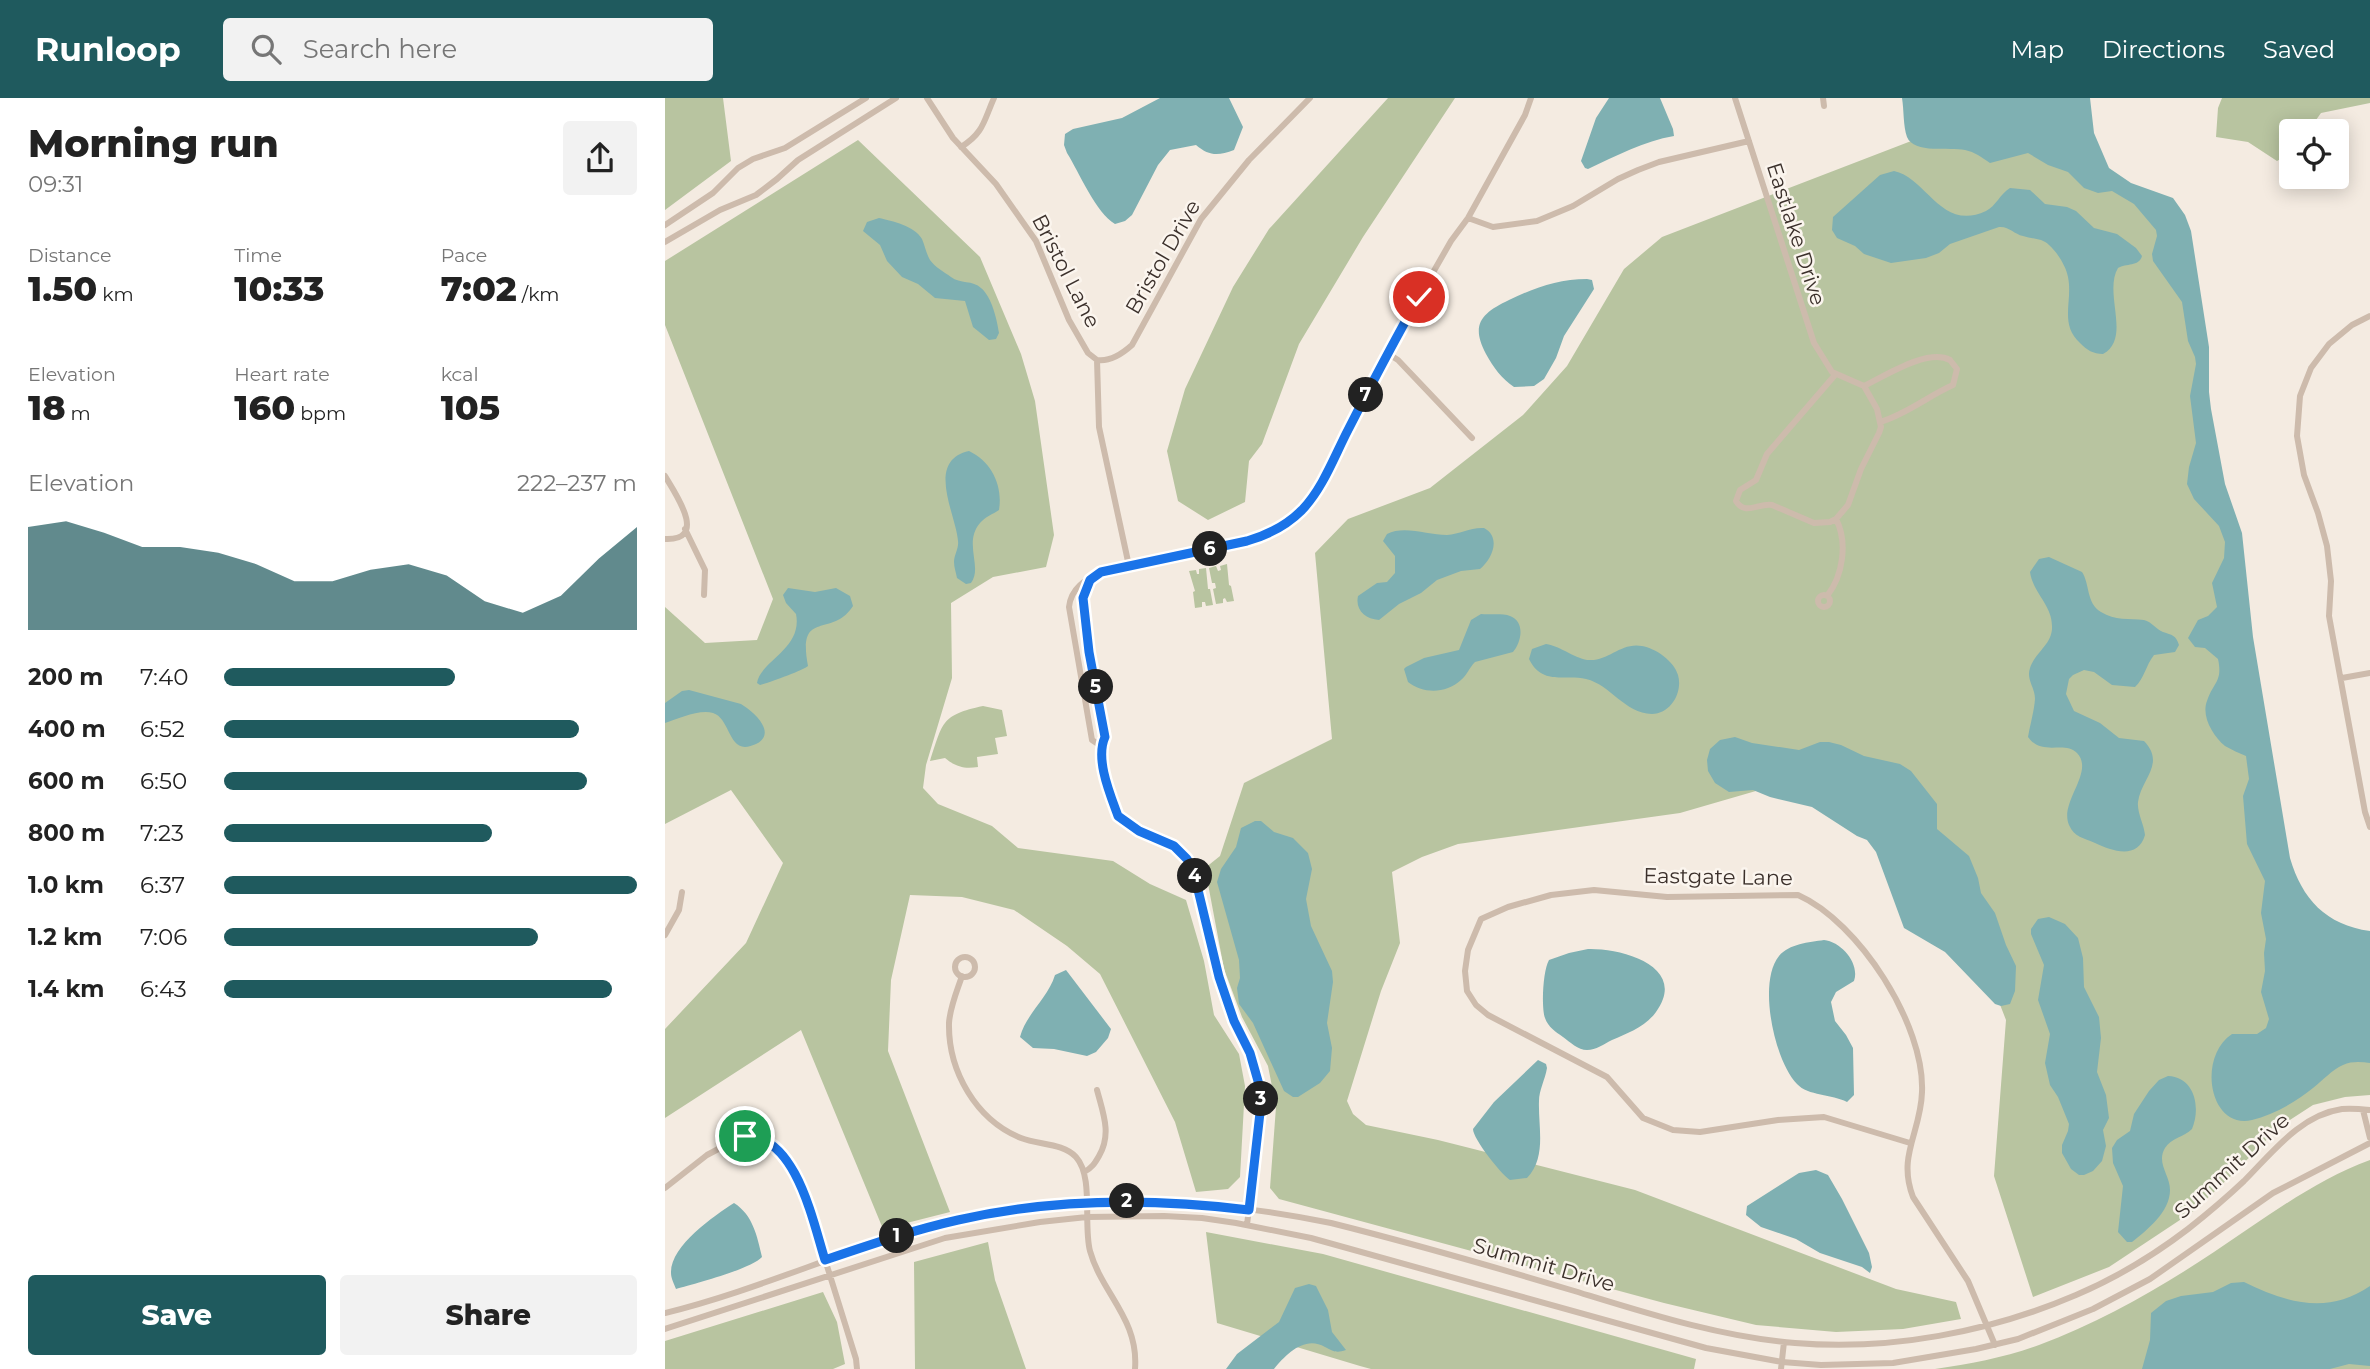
<!DOCTYPE html>
<html lang="en">
<head>
<meta charset="utf-8">
<style>
  :root { --surface:#fff; --page:#f2f2f2; --text:#222; --muted:#767676; --accent:#1f5a5e }
  body { margin:0; font-family:Montserrat,sans-serif; background:var(--page); color:var(--text); height:100vh; display:flex; flex-direction:column; font-size:26px; white-space:nowrap }
  * { box-sizing:border-box; margin:0 }
  p { font-size:23px; color:var(--muted) }
  .icon { flex:none; width:38px; height:38px; fill:none; stroke:currentColor; stroke-width:2; stroke-linecap:round; stroke-linejoin:round }
  .map { position:relative; flex:1; overflow:hidden }
  .details { display:flex; flex-direction:column; background:var(--surface); width:665px }
  .details>* { flex:none }
  .controls { position:absolute; left:1614px; top:21px; display:grid; gap:14px }
  .controls a { display:grid; place-items:center; width:70px; height:70px; border-radius:7px; background:var(--surface); box-shadow:0 4px 18px #0003; font-size:35px }
  .pin { position:absolute; display:grid; place-items:center; width:60px; height:60px; color:#fff; margin:-30px; border:4px solid #fff; border-radius:50%; box-shadow:0 2px 7px #0007 }
  .km { position:absolute; width:35px; height:35px; margin:-18px; border-radius:50%; background:#222; color:#fff; font-size:19px; line-height:35px; text-align:center }
  .round { display:grid; place-items:center; flex:none; width:74px; height:74px; border-radius:7px; background:var(--page) }
  .summary { display:flex; align-items:center; justify-content:space-between; height:119px; padding:0 28px }
  h1 { font-size:38px; font-weight:800; line-height:52px }
  .metrics { display:grid; grid-template-columns:repeat(3,1fr); gap:10px; height:119px; padding:7px 28px }
  .metrics div { display:grid; align-content:center }
  .metrics b { font-size:35px; font-weight:800 }
  .metrics small { font-size:19px; font-weight:400 }
  .metrics p { font-size:19px }
  .chart { height:196px; padding:14px 28px }
  .chart p { display:flex; justify-content:space-between }
  .chart svg { width:100%; height:126px; margin-top:7px; fill:var(--accent); opacity:.7 }
  .primary-button { display:flex; gap:14px; margin-top:auto; padding:14px 28px }
  .primary-button a { flex:1; height:80px; border-radius:7px; background:var(--accent); color:#fff; font-size:28px; font-weight:800; line-height:80px; text-align:center }
  .primary-button a+a { background:var(--page); color:var(--text) }
  ul { padding:0 28px; list-style:none; font-size:23px }
  li { display:grid; grid-template-columns:112px 84px 1fr; align-items:center; height:52px }
  li i { height:18px; border-radius:9px; background:var(--accent) }
  header { display:flex; align-items:center; gap:42px; box-sizing:border-box; height:98px; padding:0 35px; background:var(--accent); color:#fff }
  header strong { font-size:33px }
  nav { display:flex; gap:38px; margin-inline-start:auto; font-size:24px }
  .search { width:490px; height:63px; background:var(--page); display:flex; align-items:center; gap:18px; box-sizing:border-box; padding:0 24px; border-radius:7px; color:var(--muted); font-size:26px }
  main { display:flex; flex:1; min-height:0 }
  .map>svg:first-child { display:block }
  .green { fill:#b8c4a0 }
  .water { fill:#7fb0b2 }
  .lines { fill:none; stroke-linecap:round; stroke-linejoin:round }
  .street { stroke:#cdbbac; stroke-width:6 }
  .route-casing { stroke:#fff; stroke-width:14 }
  .route { stroke:#1a73e8; stroke-width:9 }
  .labels { text-anchor:middle; stroke-width:5; stroke-linejoin:round; paint-order:stroke }
  .street-label { font-size:21px; fill:#3b302b; stroke:#fbf5ee }
</style>
</head>
<body>
<header>
<strong>Runloop</strong>
<div class="search"><svg class="icon" aria-label="search" viewBox="0 0 24 24"><circle cx="10" cy="10" r="6"/><path d="M15 15l6 6"/></svg>Search here</div>
<nav><a>Map</a><a>Directions</a><a>Saved</a></nav>
</header>
<main>
<section class="details">
<div class="summary"><div><h1>Morning run</h1><p>09:31</p></div><a class="round"><svg class="icon" aria-label="share" viewBox="0 0 24 24"><path d="M12 15V3M7 8l5-5 5 5M5 13v7h14v-7"/></svg></a></div>
<div class="metrics">
<div><p>Distance</p><b>1.50<small> km</small></b></div>
<div><p>Time</p><b>10:33</b></div>
<div><p>Pace</p><b>7:02<small> /km</small></b></div>
</div>
<div class="metrics">
<div><p>Elevation</p><b>18<small> m</small></b></div>
<div><p>Heart rate</p><b>160<small> bpm</small></b></div>
<div><p>kcal</p><b>105</b></div>
</div>
<div class="chart"><p><span>Elevation</span>222–237 m</p>
<svg viewBox="0 0 160 44" preserveAspectRatio="none"><path d="M0 44V8L10 6L20 10L30 15L40 15L50 17L60 21L70 27L80 27L90 23L100 21L110 25L120 34L130 38L140 32L150 19L160 8V44z"/></svg>
</div>
<ul>
<li><b>200 m</b>7:40<i style="width:56%"></i></li>
<li><b>400 m</b>6:52<i style="width:86%"></i></li>
<li><b>600 m</b>6:50<i style="width:88%"></i></li>
<li><b>800 m</b>7:23<i style="width:65%"></i></li>
<li><b>1.0 km</b>6:37<i style="width:100%"></i></li>
<li><b>1.2 km</b>7:06<i style="width:76%"></i></li>
<li><b>1.4 km</b>6:43<i style="width:94%"></i></li>
</ul>
<div class="primary-button"><a>Save</a><a>Share</a></div>
</section>
<div class="map">
<svg width="1705" height="1271" viewBox="0 0 1705 1271">
  <rect width="100%" height="100%" fill="#f4ebe1"/>
  <path class="green" d="M 0,0 L 58,0 L 66,63 L 0,112 Z
    M 723,0 L 790,0 L 698,139 L 634,246 L 597,346 L 584,363 L 580,404 L 543,422 L 513,403 L 502,353 L 520,291 L 568,189 L 604,131 Z
    M 1557,0 L 1705,0 L 1705,5 L 1656,15 L 1643,33 L 1626,33 L 1626,55 L 1612,63 L 1583,44 L 1551,39 L 1553,10 Z
    M 1280,30 L 1337,32 L 1496,119 L 1515,148 L 1631,839 L 1705,855 L 1705,997 L 1680,999 L 1648,1007 L 1614,1029 L 1570,1074 L 1530,1112 L 1444,1169 L 1368,1199 L 1329,1078 L 1341,922 L 1276,755 L 1115,686 L 1015,715 L 793,746 L 757,759 L 727,774 L 735,845 L 716,893 L 682,1003 L 688,1016 L 701,1027 L 773,1042 L 970,1092 L 1231,1191 L 1291,1204 L 1296,1221 L 1238,1231 L 1171,1234 L 1091,1227 L 999,1205 L 614,1101 L 605,1090 L 611,1009 L 603,968 L 577,919 L 559,871 L 540,770 L 555,758 L 579,685 L 667,641 L 650,455 L 683,421 L 765,390 L 858,317 L 902,268 L 959,171 L 997,139 Z
    M 193,42 L 315,159 L 356,256 L 370,303 L 389,437 L 381,469 L 328,479 L 286,505 L 287,580 L 261,667 L 258,690 L 273,706 L 327,728 L 353,750 L 448,763 L 485,786 L 521,802 L 539,863 L 549,917 L 574,956 L 580,988 L 575,1079 L 563,1091 L 531,1094 L 510,1024 L 435,876 L 402,848 L 349,812 L 297,799 L 245,797 L 226,882 L 223,953 L 285,1114 L 218,1131 L 136,932 L 0,1020 L 0,931 L 81,845 L 118,765 L 66,692 L 0,726 L 0,509 L 40,545 L 92,542 L 108,501 L 0,227 L 0,163 Z
    M 562,466 L 564,487 L 566,488 L 569,503 L 562,504 L 560,500 L 558,501 L 558,505 L 551,506 L 548,491 L 551,490 L 550,485 L 547,485 L 544,470 L 551,468 L 553,473 L 556,472 L 555,468 Z
    M 541,470 L 543,491 L 545,491 L 548,507 L 541,508 L 540,504 L 537,504 L 537,509 L 530,510 L 528,494 L 530,493 L 524,473 L 531,472 L 532,476 L 534,476 L 534,471 Z
    M 318,608 L 337,612 L 342,638 L 330,640 L 333,656 L 312,659 L 313,669 C 299,671 291,669 280,660 L 265,663 C 278,624 276,617 318,608 Z
    M 1705,1062 L 1705,1271 L 1270,1271 C 1306,1266 1341,1259 1374,1247 C 1436,1224 1495,1190 1549,1154 C 1599,1121 1648,1083 1705,1062 Z
    M 541,1134 L 658,1156 L 1031,1261 L 1029,1271 L 706,1271 L 695,1268 L 552,1225 Z
    M 323,1144 L 330,1182 L 361,1271 L 250,1271 L 249,1164 Z
    M 158,1194 L 172,1224 L 180,1266 L 168,1271 L 0,1271 L 0,1243 Z"/>
  <path class="water" d="M 495,0 L 564,0 L 578,29 L 569,52 C 553,58 544,58 531,47 L 505,52 L 493,67 L 467,117 L 460,123 L 450,126 C 431,115 414,74 402,55 L 399,47 L 400,36 L 408,31 L 457,20 Z
    M 944,0 L 995,0 L 1008,31 L 1009,38 C 979,43 951,58 923,71 L 920,70 L 916,63 L 931,20 Z
    M 1237,0 L 1425,0 L 1429,35 L 1444,70 L 1466,85 L 1508,100 L 1520,117 L 1526,133 L 1544,249 L 1544,294 L 1546,311 L 1560,386 L 1577,435 L 1588,539 L 1625,760 C 1637,801 1661,827 1705,833 L 1705,965 C 1696,964 1687,963 1678,967 C 1667,972 1658,982 1648,990 C 1631,1004 1608,1017 1587,1022 C 1544,1032 1532,959 1567,936 L 1592,936 L 1601,930 L 1604,921 L 1596,894 L 1600,873 L 1599,855 L 1601,841 L 1596,815 L 1600,783 L 1582,746 L 1578,698 L 1584,681 L 1581,658 C 1574,655 1567,652 1560,648 C 1548,638 1536,618 1542,603 C 1548,584 1558,584 1553,561 L 1540,550 L 1530,549 L 1523,540 L 1533,522 L 1543,518 L 1552,509 L 1547,485 L 1559,460 L 1560,444 L 1554,428 L 1529,401 L 1522,386 L 1524,369 L 1531,345 L 1525,298 L 1531,266 L 1530,259 L 1523,243 L 1517,204 L 1488,163 L 1487,156 L 1492,138 L 1491,132 L 1469,106 L 1447,93 L 1433,95 L 1419,90 L 1403,74 L 1383,67 L 1363,55 L 1325,65 C 1316,59 1310,54 1300,52 C 1285,49 1249,56 1242,39 C 1238,28 1239,12 1237,0 Z
    M 1229,73 C 1262,80 1276,134 1321,113 C 1331,108 1335,96 1345,90 L 1365,92 L 1380,106 L 1402,109 L 1411,113 L 1429,130 L 1452,136 L 1471,150 L 1477,158 C 1474,169 1461,165 1453,170 C 1438,195 1467,240 1438,256 C 1428,256 1422,252 1415,245 C 1394,226 1408,203 1403,179 C 1401,168 1392,154 1384,147 C 1377,140 1367,141 1358,138 C 1349,136 1344,128 1334,129 L 1285,146 L 1274,155 L 1261,160 L 1226,165 L 1199,156 L 1190,148 L 1172,140 L 1167,132 L 1168,119 L 1215,77 Z
    M 214,120 C 227,123 250,128 257,141 C 260,148 261,155 265,162 C 270,169 279,174 286,179 C 295,186 308,182 316,190 C 327,199 332,222 334,235 L 331,241 L 324,242 L 308,229 L 300,203 L 270,200 L 253,186 L 237,179 L 222,163 L 215,147 L 198,133 L 202,124 Z
    M 922,181 L 927,182 L 929,191 L 899,238 L 891,260 L 879,281 L 869,288 L 849,289 C 837,281 828,269 821,256 C 805,226 817,215 844,202 C 869,190 893,181 922,181 Z
    M 304,353 C 327,364 338,388 334,412 C 328,416 320,419 315,425 C 298,445 318,469 306,485 L 301,486 L 292,480 C 291,475 289,469 289,464 C 289,457 294,450 293,443 C 291,416 260,363 304,353 Z
    M 819,430 C 836,439 828,460 815,471 L 796,473 L 772,482 L 756,495 L 734,506 L 714,522 C 700,521 690,512 693,498 L 712,485 L 722,484 L 730,475 L 730,458 L 718,443 L 722,436 C 739,427 763,437 782,437 C 795,436 806,429 819,430 Z
    M 1384,459 L 1417,474 C 1425,486 1421,505 1436,514 C 1450,523 1464,520 1479,522 C 1487,524 1491,531 1498,534 C 1507,537 1511,537 1514,547 L 1510,554 L 1489,557 C 1481,567 1479,581 1470,589 L 1447,587 L 1429,574 L 1419,572 L 1408,577 L 1404,581 L 1401,596 L 1409,613 L 1435,625 L 1454,640 L 1479,643 C 1501,666 1476,681 1473,704 C 1472,715 1479,726 1480,737 C 1473,762 1447,753 1430,745 C 1419,740 1409,739 1404,727 C 1394,704 1430,674 1412,655 C 1400,642 1377,659 1363,639 C 1365,627 1369,614 1370,601 C 1370,589 1361,582 1365,570 C 1370,554 1388,546 1387,528 C 1387,507 1368,495 1365,474 L 1374,461 Z
    M 123,490 L 150,494 L 171,490 L 185,498 L 188,508 C 167,541 132,510 143,568 C 139,572 103,585 95,587 L 92,585 C 95,563 138,551 131,516 L 121,505 L 118,497 Z
    M 816,516 C 824,517 838,515 845,518 C 861,524 856,545 848,554 L 810,564 C 804,570 802,577 796,582 C 781,596 758,596 743,584 L 739,571 L 741,569 L 759,560 L 794,552 L 806,522 Z
    M 881,546 C 896,548 913,563 926,562 C 944,562 957,544 977,548 C 990,550 1009,563 1013,577 C 1018,594 1006,616 987,616 C 959,615 946,587 921,581 C 901,576 877,588 864,561 L 867,551 Z
    M 24,592 L 76,606 C 88,613 113,635 91,646 C 88,647 83,649 80,649 C 63,648 64,620 48,615 C 34,611 13,621 0,625 L 0,605 L 17,593 Z
    M 1070,639 L 1087,645 L 1134,652 L 1155,644 L 1164,644 L 1176,647 L 1199,658 L 1235,666 L 1246,673 L 1272,706 L 1272,731 L 1304,758 L 1313,780 L 1316,795 L 1330,815 L 1341,847 L 1351,868 L 1350,893 L 1345,906 L 1336,908 L 1330,906 L 1280,854 L 1239,830 L 1211,754 L 1202,742 L 1192,738 L 1147,709 L 1105,699 L 1088,692 L 1064,694 L 1050,685 L 1043,673 L 1042,662 L 1045,651 L 1055,642 Z
    M 590,723 L 596,723 L 609,734 L 628,740 L 643,755 L 647,771 L 641,801 L 646,828 L 667,873 L 668,884 L 662,925 L 667,950 L 665,973 L 655,985 L 633,999 L 628,999 L 619,993 L 588,925 L 574,906 L 572,890 L 575,880 L 574,862 L 552,784 L 556,771 L 571,749 L 576,730 Z
    M 1384,819 L 1400,826 L 1413,840 L 1418,860 L 1419,889 L 1434,919 L 1436,940 L 1432,974 L 1441,997 L 1444,1020 L 1438,1032 L 1441,1048 L 1437,1063 L 1428,1073 L 1419,1077 L 1414,1077 L 1406,1071 L 1397,1055 L 1397,1047 L 1403,1033 L 1404,1026 L 1393,999 L 1385,987 L 1380,965 L 1385,936 L 1373,902 L 1379,867 L 1366,836 L 1366,831 L 1373,821 Z
    M 1159,842 C 1177,844 1195,866 1189,883 L 1171,894 L 1166,904 L 1170,923 L 1181,937 L 1188,950 L 1189,997 L 1182,1004 C 1167,996 1143,998 1132,986 C 1110,964 1092,885 1114,858 C 1124,846 1144,844 1159,842 Z
    M 923,851 C 956,850 1024,868 991,914 C 980,929 963,935 947,942 C 939,946 931,952 922,952 C 913,952 905,944 898,939 C 891,934 883,929 880,920 C 876,909 878,872 884,862 L 904,855 Z
    M 401,872 L 446,931 L 443,940 L 431,954 L 422,958 L 389,951 L 368,950 L 355,939 C 361,916 383,900 390,877 Z
    M 873,962 L 881,966 L 882,970 C 880,982 874,992 874,1003 C 873,1029 882,1059 862,1080 L 845,1082 C 836,1076 808,1041 808,1031 L 829,1004 Z
    M 1503,978 C 1530,979 1536,1010 1527,1031 C 1519,1039 1506,1040 1500,1050 C 1491,1065 1505,1077 1505,1092 C 1505,1114 1482,1132 1467,1144 L 1462,1144 L 1453,1134 L 1458,1088 L 1448,1065 L 1447,1050 L 1452,1042 L 1465,1033 L 1469,1016 L 1484,993 L 1494,982 Z
    M 1151,1072 L 1163,1077 L 1177,1101 L 1204,1155 L 1207,1169 L 1205,1175 L 1197,1169 L 1155,1155 L 1131,1141 L 1096,1129 L 1081,1117 L 1082,1108 L 1134,1075 Z
    M 69,1105 C 88,1117 92,1138 97,1159 C 86,1171 29,1186 11,1191 C 9,1186 6,1180 6,1175 C 5,1148 49,1118 69,1105 Z
    M 1579,1184 C 1622,1205 1663,1217 1705,1188 L 1705,1268 L 1684,1266 L 1665,1271 L 1477,1271 L 1485,1242 L 1486,1215 L 1501,1203 L 1516,1198 L 1548,1194 L 1566,1185 Z
    M 644,1186 L 651,1188 L 663,1212 L 667,1234 L 681,1252 C 672,1255 669,1254 660,1249 C 640,1237 621,1256 609,1271 L 561,1271 L 572,1256 L 614,1224 L 630,1190 Z"/>
  <g class="lines">
    <path class="street" d="M 262,0 L 288,40 L 331,86 L 371,143 L 404,222 L 423,255 L 432,262
      M 1070,0 L 1149,245 L 1167,274 L 1199,288 L 1212,311 L 1216,329 L 1214,335 L 1196,371 L 1183,407 L 1171,421 L 1165,424 L 1149,425 L 1107,407 C 1093,405 1080,418 1071,403 L 1075,392 L 1091,382 L 1102,356 L 1170,277
      M 1158,0 L 1159,8
      M 296,49 C 319,35 319,22 329,0
      M 803,120 L 828,129 L 872,123 L 908,108 L 953,81 L 973,72 L 994,64 L 1084,43
      M 0,127 L 48,95 L 73,70 L 88,61 L 120,50 L 201,0
      M 0,144 L 55,112 L 91,97 L 112,81 L 133,62 L 231,0
      M 1705,218 L 1687,227 L 1664,246 L 1646,270 L 1635,298 L 1632,338 L 1639,377 L 1653,415 L 1662,448 L 1666,483 L 1664,518 L 1700,714 L 1705,729
      M 722,255 L 733,262 L 807,340
      M 432,262 C 445,264 457,256 467,247 L 536,121 L 584,62 L 645,0
      M 432,262 L 434,329 L 464,468
      M 1199,288 C 1220,278 1263,250 1285,262 L 1292,271 L 1288,287 C 1263,298 1242,316 1215,324
      M 0,378 C 10,395 44,443 0,441
      M 20,431 L 40,472 L 39,497
      M 425,482 L 418,500 L 420,530 L 440,639 L 436,648 L 438,662 L 453,718 L 474,733 L 509,748 L 522,761 L 528,771 L 554,879 L 569,923 L 585,955 L 592,976 L 597,997 L 582,1127
      M1153 503a6 6 0 1 1 12 0a6 6 0 1 1-12 0Z
      M 1162,498 C 1178,478 1183,444 1171,421
      M 1677,580 L 1705,575
      M 436,648 L 427,642 L 404,509 C 406,490 420,482 436,474 L 601,437 L 625,422 L 637,411 L 654,389 L 722,255 L 786,143 L 803,120 L 860,17 L 866,0
      M 0,837 L 14,812 L 17,794
      M290 869a10 10 0 1 1 20 0a10 10 0 1 1-20 0Z
      M 297,878 C 292,893 285,909 284,925 C 283,973 311,1022 356,1040 C 374,1047 398,1045 411,1059 C 429,1079 418,1127 425,1153 C 437,1196 474,1221 470,1271
      M 1698,1012 L 1705,1040
      M 1245,1045 L 1159,1019 L 1113,1022 L 1035,1034 L 1008,1032 L 978,1020 L 942,979 L 823,917 L 811,907 L 802,893 L 800,873 L 803,852 L 816,821 L 843,809 L 886,797 L 929,792 L 1002,799 L 1133,797 C 1194,824 1260,927 1257,994 C 1256,1034 1232,1058 1248,1099 L 1303,1183 L 1330,1247
      M 419,1074 C 427,1070 430,1065 434,1058 C 447,1036 438,1015 432,992
      M 0,1090 L 42,1057 L 74,1040 L 86,1038 L 98,1040 L 117,1054 L 143,1107 L 191,1261 L 192,1271
      M 0,1215 C 86,1194 167,1157 252,1132 C 386,1093 530,1097 666,1125 C 746,1145 826,1168 906,1192 C 978,1214 1054,1239 1130,1245 C 1225,1253 1325,1234 1411,1197 C 1451,1180 1489,1157 1523,1131 C 1542,1116 1561,1100 1579,1083 C 1607,1055 1635,1017 1677,1011 C 1686,1010 1696,1011 1705,1012
      M 0,1231 L 280,1140 L 375,1124 L 422,1119 L 499,1118 L 537,1120 L 571,1125 L 646,1140 L 1041,1250 L 1117,1264 L 1156,1267 L 1228,1265 L 1311,1251 L 1353,1241 L 1428,1211 L 1485,1181 L 1608,1095 L 1705,1045
      M 1116,1271 L 1119,1244"/>
  </g>
  <g class="lines">
    <g class="route-casing">
      <path id="route" d="M 80,1038 C 131,1037 148,1124 160,1162 C 204,1147 248,1132 293,1122 C 389,1100 486,1100 584,1112 L 597,997 L 585,955 L 569,923 L 554,879 L 528,771 L 522,761 L 509,748 L 474,733 L 453,718 C 445,696 430,661 440,639 L 424,554 L 418,500 L 425,482 L 436,474 L 582,443 C 603,437 621,428 637,412 C 658,390 669,359 683,332 C 706,287 729,243 754,199"/>
    </g>
    <use href="#route" class="route"/>
  </g>
  <g class="labels">
    <g class="street-label">
      <text transform="translate(1131 136) rotate(72)" y="7">Eastlake Drive</text>
      <text transform="translate(498 159) rotate(-60)" y="7">Bristol Drive</text>
      <text transform="translate(401 173) rotate(63)" y="7">Bristol Lane</text>
      <text transform="translate(1053 779) rotate(1)" y="7">Eastgate Lane</text>
      <text transform="translate(1567 1068) rotate(-42)" y="7">Summit Drive</text>
      <text transform="translate(879 1167) rotate(16)" y="7">Summit Drive</text>
    </g>
  </g>
</svg>
<div class="controls">
<a><svg class="icon" aria-label="locate" viewBox="0 0 24 24"><circle cx="12" cy="12" r="6"/><path d="M12 2v4M12 18v4M2 12h4M18 12h4"/></svg></a>
</div>
<div class="pin" style="left:80px;top:1038px;background:#1e9e55"><svg class="icon" aria-label="arrive" viewBox="0 0 24 24"><path d="M6 21V4h12l-3 4 3 4H6"/></svg></div>
<div class="pin" style="left:754px;top:199px;background:#d93025"><svg class="icon" aria-label="check" viewBox="0 0 24 24"><path d="M5 12l5 5 9-10"/></svg></div>
<b class="km" style="left:232px;top:1138px">1</b>
<b class="km" style="left:462px;top:1103px">2</b>
<b class="km" style="left:596px;top:1001px">3</b>
<b class="km" style="left:530px;top:778px">4</b>
<b class="km" style="left:431px;top:589px">5</b>
<b class="km" style="left:545px;top:451px">6</b>
<b class="km" style="left:701px;top:297px">7</b>
</div>
</main>
</body>
</html>
